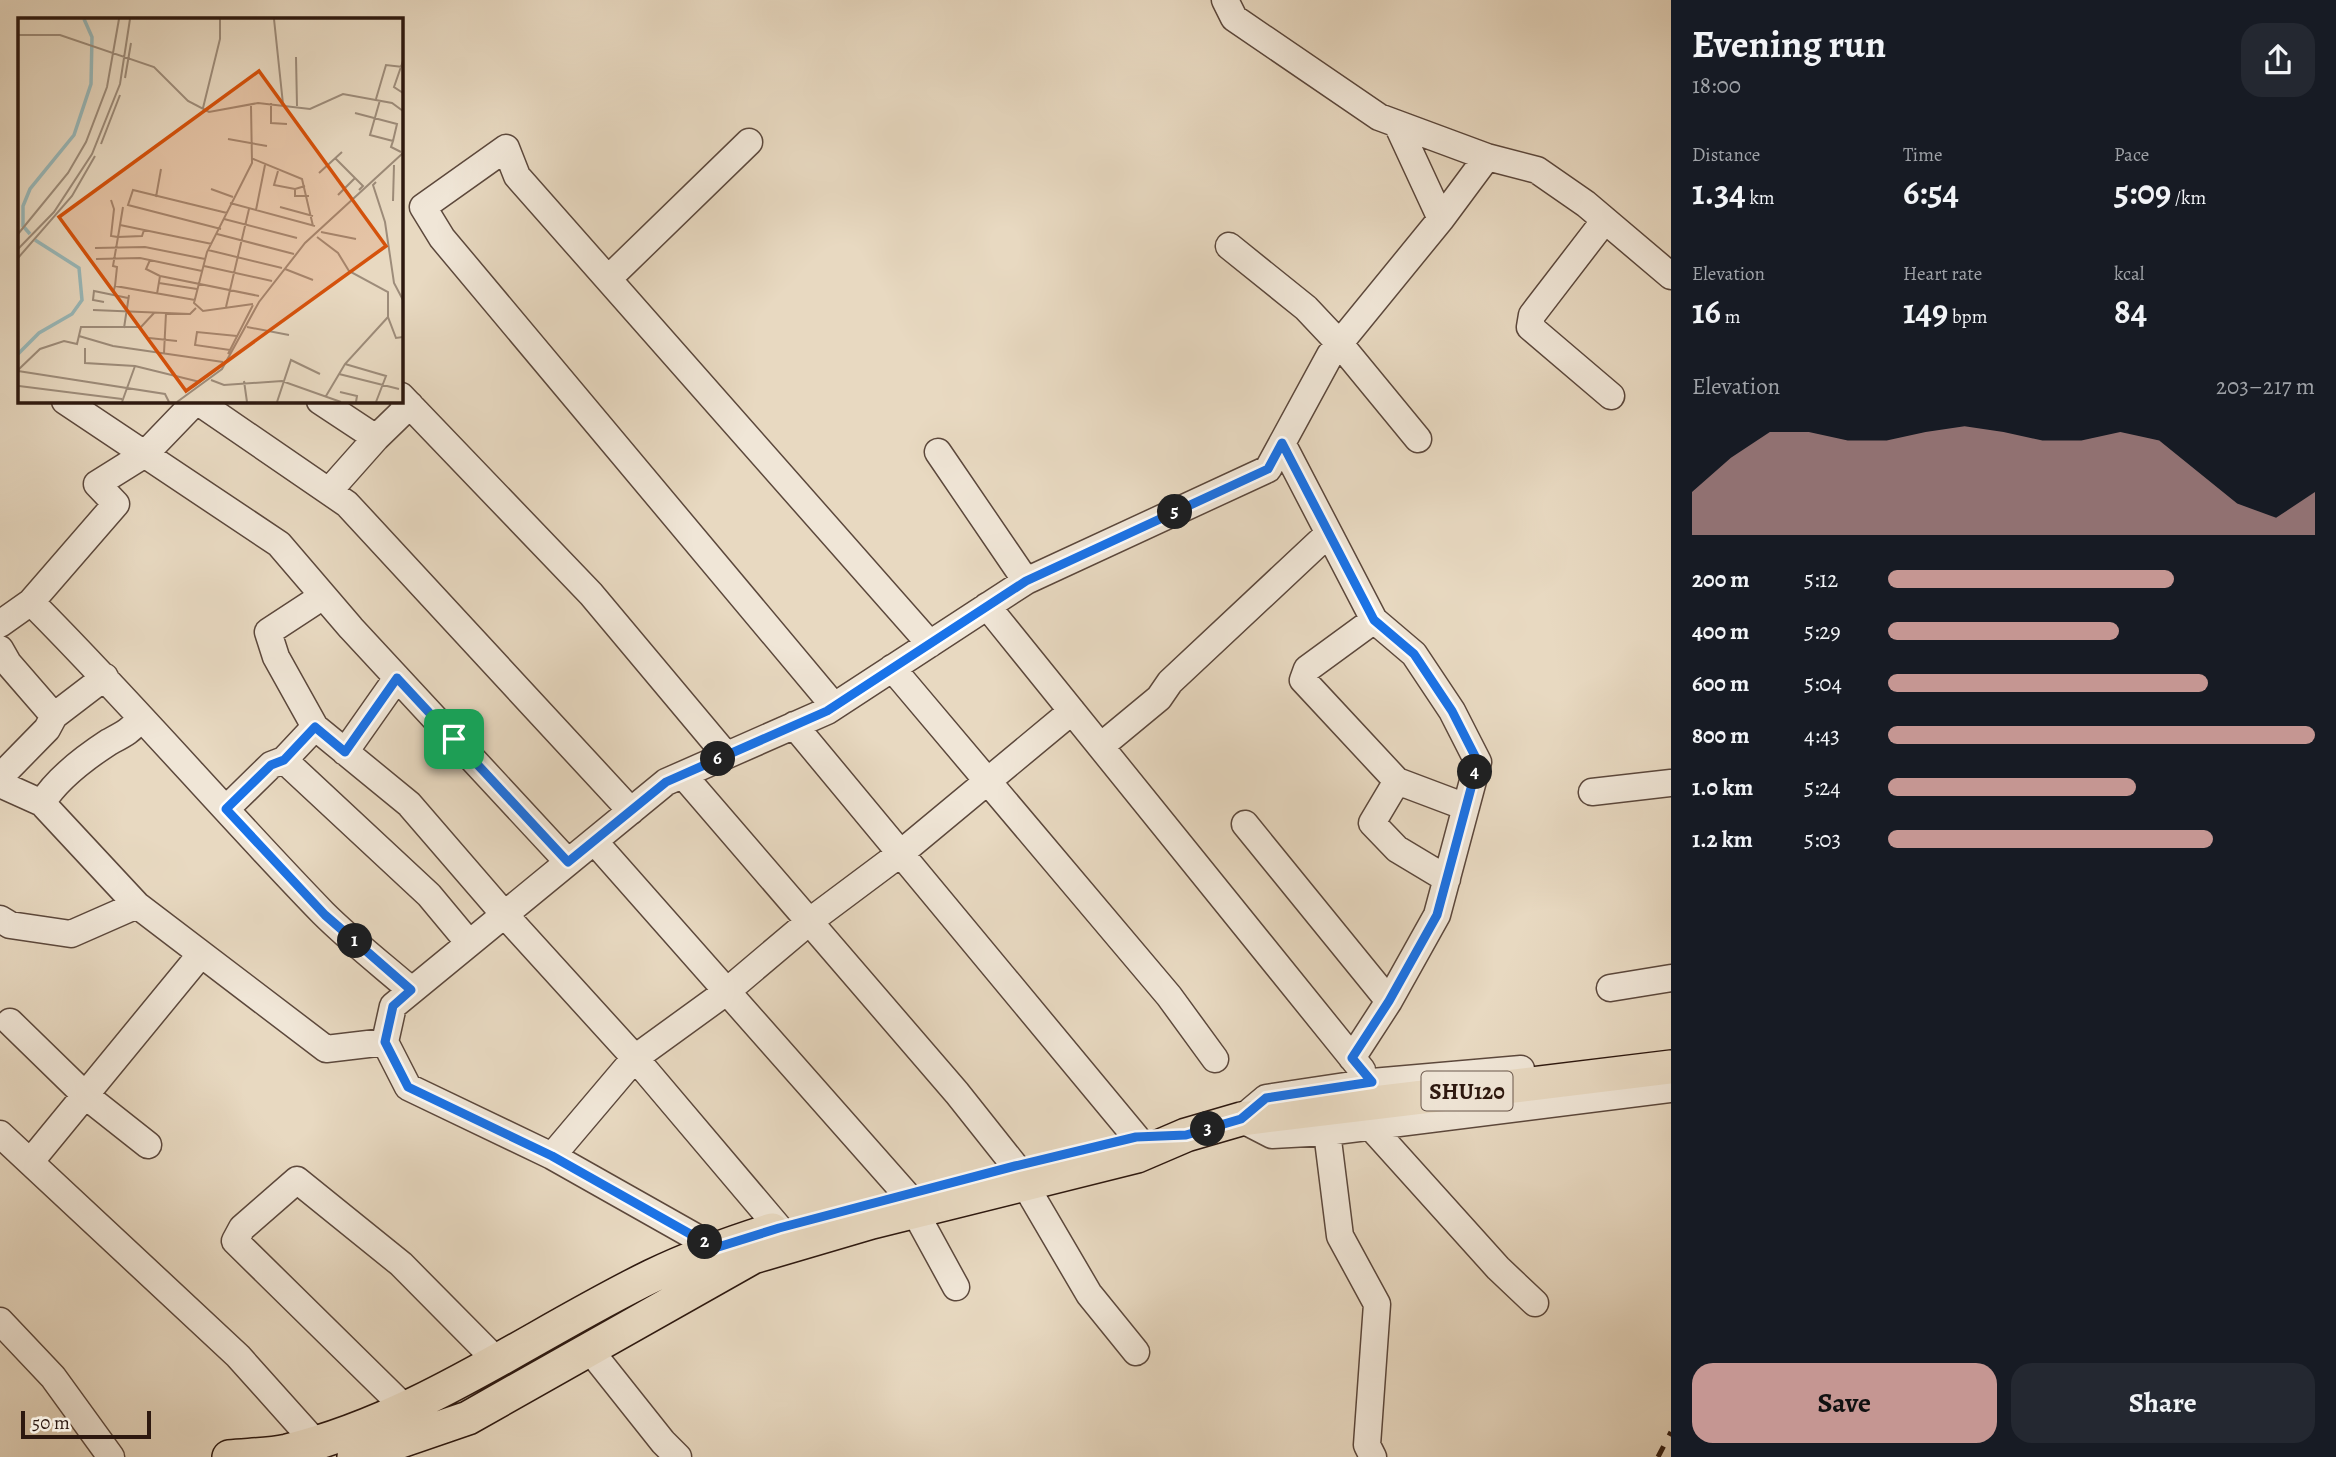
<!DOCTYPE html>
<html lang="en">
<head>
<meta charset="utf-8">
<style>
  :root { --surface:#171b24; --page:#242831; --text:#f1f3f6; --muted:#9ea1a6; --accent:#c59692 }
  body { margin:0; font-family:Alegreya,serif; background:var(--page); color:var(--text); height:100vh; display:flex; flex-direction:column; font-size:26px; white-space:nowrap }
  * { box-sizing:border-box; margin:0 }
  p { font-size:23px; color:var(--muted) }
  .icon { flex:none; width:38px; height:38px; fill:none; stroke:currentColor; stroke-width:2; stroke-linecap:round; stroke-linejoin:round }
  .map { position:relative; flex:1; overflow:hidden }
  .side { display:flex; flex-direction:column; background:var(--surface); width:665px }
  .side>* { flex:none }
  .scale { position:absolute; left:21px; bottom:18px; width:130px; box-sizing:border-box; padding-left:7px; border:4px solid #2d180f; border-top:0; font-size:19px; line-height:24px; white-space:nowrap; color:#2d180f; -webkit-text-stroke:5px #f0e6d7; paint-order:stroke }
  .pin { position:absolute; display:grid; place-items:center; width:60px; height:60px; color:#fff; margin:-30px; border-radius:14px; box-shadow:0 4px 10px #0006 }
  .km { position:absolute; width:35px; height:35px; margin:-18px; border-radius:50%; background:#222; color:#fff; font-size:19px; line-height:35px; text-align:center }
  .round { display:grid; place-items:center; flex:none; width:74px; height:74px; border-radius:21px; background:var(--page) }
  .overview { display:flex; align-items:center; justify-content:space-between; height:119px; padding:0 21px }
  h1 { font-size:38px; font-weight:600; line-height:52px }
  .figures { display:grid; grid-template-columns:repeat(3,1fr); gap:10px; height:119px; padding:7px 21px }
  .figures div { display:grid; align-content:center }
  .figures b { font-size:35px; font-weight:600 }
  .figures small { font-size:19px; font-weight:400 }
  .figures p { font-size:19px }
  .chart { height:196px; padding:14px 21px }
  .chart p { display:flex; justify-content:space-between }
  .chart svg { width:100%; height:126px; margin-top:7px; fill:var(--accent); opacity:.7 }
  .primary-button { display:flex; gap:14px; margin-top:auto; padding:14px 21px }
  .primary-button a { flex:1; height:80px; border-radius:21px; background:var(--accent); color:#111; font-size:28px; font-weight:600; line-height:80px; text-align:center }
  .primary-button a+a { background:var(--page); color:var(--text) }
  ul { padding:0 21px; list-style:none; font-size:23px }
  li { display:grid; grid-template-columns:112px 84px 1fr; align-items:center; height:52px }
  li i { height:18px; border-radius:9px; background:var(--accent) }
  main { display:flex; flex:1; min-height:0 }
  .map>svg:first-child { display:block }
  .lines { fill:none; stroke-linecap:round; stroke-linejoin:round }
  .minor-casing { stroke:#5c483c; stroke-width:29 }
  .major-casing { stroke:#2d180f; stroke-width:36 }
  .minor { stroke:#f0e6d7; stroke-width:26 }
  .major { stroke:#e8d9c1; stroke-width:33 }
  .rail { stroke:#2d180f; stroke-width:5; stroke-dasharray:12 12; stroke-linecap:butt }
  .route-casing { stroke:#fff; stroke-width:14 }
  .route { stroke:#1a73e8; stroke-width:9 }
  .labels { text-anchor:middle; stroke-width:6; stroke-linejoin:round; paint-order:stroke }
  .shield { fill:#f0e6d7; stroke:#68564b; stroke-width:2 }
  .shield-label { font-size:23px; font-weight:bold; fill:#2d180f }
  .inset-river { fill:none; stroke:#99b9ba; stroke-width:3.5 }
  .inset-road { fill:none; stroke:#9d8c7a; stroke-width:2 }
  .view { fill:#d5520c; fill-opacity:0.15; stroke:#d5520c; stroke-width:3.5 }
  .inset-edge { fill:none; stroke:#2d180f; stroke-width:3.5 }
</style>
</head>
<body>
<main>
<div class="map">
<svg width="1671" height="1457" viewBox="0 0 1671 1457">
  <rect width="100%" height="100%" fill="#e8d9c1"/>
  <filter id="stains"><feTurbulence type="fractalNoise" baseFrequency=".00286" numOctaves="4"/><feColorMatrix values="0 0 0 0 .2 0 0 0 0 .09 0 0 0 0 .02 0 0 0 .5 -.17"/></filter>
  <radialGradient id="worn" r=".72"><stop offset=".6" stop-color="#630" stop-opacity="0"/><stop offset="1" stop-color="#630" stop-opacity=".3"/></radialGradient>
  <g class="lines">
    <g class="minor-casing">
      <path id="minor" d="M 1225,0 L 1234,18 L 1379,117 L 1487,157 L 1537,170 L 1586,204 L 1671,276
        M 1397,124 L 1441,219
        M 1605,220 L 1532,315 L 1530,327 L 1611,396
        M 1229,246 L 1306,308 L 1339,343 L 1418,439
        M 608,279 L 749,142
        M 401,396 L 591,594 L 726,755
        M 65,401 L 279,544 L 351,628 L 568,862
        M 197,401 L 347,504 L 631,811
        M 320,401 L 376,438 L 410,405
        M 1282,443 L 1374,620 L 1414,654 L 1452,711 L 1478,762 L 1437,915 L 1389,1001 L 1352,1058
        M 938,452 L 1026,581
        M 329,491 L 376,438
        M 31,602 L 116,504 L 97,484 L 145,454 L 196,401
        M 987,606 L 1362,1070
        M 1374,620 L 1307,669 L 1303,680 L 1397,781
        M 0,624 L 31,602 C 132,703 224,811 323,913 C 350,940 382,965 411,990
        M 0,649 L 8,663 L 54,716
        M 892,668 L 1169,996 L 1215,1059
        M 834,706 L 442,238 L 423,207 L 506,148 L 517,176 L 930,644
        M 794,725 L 1136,1137
        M 315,727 L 276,657 L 268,632 L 323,596
        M 1101,746 L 1159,698 L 1170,682 L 1328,534
        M 345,752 L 397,678
        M 284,760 L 429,895 L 469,943
        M 683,775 L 957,1093 L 1015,1166
        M 0,777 L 47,729 L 54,716 L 105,677
        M 0,784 L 42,803 L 137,905 L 326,1049 L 385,1042
        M 1592,792 L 1671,783
        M 42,803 C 56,780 86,757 109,742 C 122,735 131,731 140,719
        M 226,809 L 271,765 L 284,760 L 315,727 L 409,804 L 504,914 L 635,1058 L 779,1228
        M 1245,824 L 1389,1001
        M 594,841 L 906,1194
        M 1447,879 L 1397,849 L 1372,823 L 1397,781 L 1466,807
        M 0,919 L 10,925 L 71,934 L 137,905
        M 1610,988 L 1671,978
        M 10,1022 L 86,1096 L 148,1145
        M 1521,1069 L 1372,1082 L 1266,1098 L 1241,1119 L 1272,1135 L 1327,1132 L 1671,1089
        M 1371,1127 L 1498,1268 L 1535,1303
        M 1327,1132 L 1340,1236 L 1377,1304 L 1367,1445 L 1373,1457
        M 0,1134 L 238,1356 L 315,1442
        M 552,1156 L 635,1058 L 726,992 L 810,921 L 901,853 L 1072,711
        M 31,1161 L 201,954
        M 1024,1183 L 1089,1294 L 1136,1352
        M 915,1212 L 956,1287
        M 715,1248 L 552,1156 L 408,1087 L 385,1042 L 393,1006 L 666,782 L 827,711 L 1026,581 L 1268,469 L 1330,355 L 1441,219 L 1487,157
        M 0,1321 L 53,1377 L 111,1457
        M 589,1349 L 663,1442 L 678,1457
        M 405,1408 L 235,1241 L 242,1228 L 297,1180 L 401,1264 L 498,1362"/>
    </g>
    <g class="major-casing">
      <path id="major" d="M 229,1457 C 248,1455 269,1455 287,1451 C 421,1418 531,1335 652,1276 C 691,1257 731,1243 772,1230
        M 354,1457 L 468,1418 L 753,1257 L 872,1222 L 1137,1156 L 1186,1135 L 1241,1119 L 1671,1067"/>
    </g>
    <use href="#minor" class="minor"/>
    <use href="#major" class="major"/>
    <path class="rail" d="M 1658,1457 L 1671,1432"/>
  </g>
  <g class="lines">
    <g class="route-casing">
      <path id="route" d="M 1282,443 L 1374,620 L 1414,654 L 1452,711 L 1478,762 L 1437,915 L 1389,1001 L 1352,1058 L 1372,1082 L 1266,1098 L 1241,1119 L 1186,1135 L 1136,1137 L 1015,1166 L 779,1228 L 715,1248 L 552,1156 L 408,1087 L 385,1042 L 393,1006 L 411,990 L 325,915 L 226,809 L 271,765 L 284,760 L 315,727 L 345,752 L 397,678 L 568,862 L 666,782 L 827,711 L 1026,581 L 1268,469 Z"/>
    </g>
    <use href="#route" class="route"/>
  </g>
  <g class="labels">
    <rect class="shield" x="1421.5" y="1071.5" width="91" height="39" rx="5"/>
    <g class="shield-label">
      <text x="1467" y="1099">SHU120</text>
    </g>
  </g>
  <g transform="translate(18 18)">
    <rect width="385" height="385" fill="#e8d9c1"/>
    <path class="inset-river" d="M 12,216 L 5,208 L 5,188 L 12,171 L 56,117 L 73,66 L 74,19 L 66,1M 0,336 L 21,315 L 54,296 L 64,282 L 61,250 L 17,222"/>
    <path class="inset-road" d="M 256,1 L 265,86M 0,17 L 42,17 L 136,49 L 170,83 L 191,94 L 240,85 L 292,91 L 325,76 L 374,85 L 385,93M 278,39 L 279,88M 385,43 L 376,69 L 385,75M 107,60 L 113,25M 358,81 L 368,47 L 385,49M 362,82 L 352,117 L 375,123 L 373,129 L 383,134M 253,85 L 253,105 L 269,106M 233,88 L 234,145 L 189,234 L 176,285 L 185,293 L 235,286M 185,90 L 202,21 L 202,1M 337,95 L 379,106 L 375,123M 210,121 L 249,128M 83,126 L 102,77M 233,140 L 284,161 L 295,208M 317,140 L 345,168 L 341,172M 260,153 L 256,167 L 277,171M 301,155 L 324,134M 358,164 L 355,167 L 367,204 L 376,265 L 385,282M 287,168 L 277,171 L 277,178 L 291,178M 193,171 L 215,179M 320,177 L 337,160M 138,179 L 143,151M 93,182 L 96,191 L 93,218 L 100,219 L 105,189M 375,183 L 376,147M 212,185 L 297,208M 262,189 L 295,198M 238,192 L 247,147M 206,201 L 279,220M 102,207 L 194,226M 203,211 L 110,187 L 115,172 L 209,195M 303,214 L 338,221M 0,216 L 50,155 L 68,124 L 89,69 L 101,1M 199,216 L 276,236M 299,219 L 320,235 L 331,253 L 370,274 L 370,299 L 378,320 L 385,319M 77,230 L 127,229 L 187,241M 0,231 L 36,194 L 74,136 L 102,66 L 112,1M 190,232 L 264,250M 0,240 L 54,178 L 77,138M 78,241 L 122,240 L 184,253M 132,242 L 128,251 L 142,258M 186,248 L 254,263M 267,251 L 295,262M 141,265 L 179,271M 97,268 L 99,249 L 95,248 L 100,219 L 124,218 L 126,212M 95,275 L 97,268 L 177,282M 139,276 L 142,258 L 241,278M 86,284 L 75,282 L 76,273 L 110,280M 208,289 L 231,191M 75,292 L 172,296 L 178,290M 229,309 L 271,317M 106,310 L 111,277M 61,318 L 95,328 L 205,344M 131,320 L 159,323M 67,330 L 67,345 L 117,348 L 182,364M 212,332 L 177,327 L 179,314 L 219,318M 146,335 L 148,295M 210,336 L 235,287M 327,346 L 368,358 L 358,384M 0,352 L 22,331 L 46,323 L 59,326 L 63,309 L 123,309 L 136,295M 0,353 L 147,376 L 151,384M 321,356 L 381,371M 193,362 L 206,367 L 264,363 L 323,384M 226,363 L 229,384M 1,368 L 104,381M 175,369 L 201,349M 322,374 L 339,378 L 338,384M 308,378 L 327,346 L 370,299M 104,384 L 117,348M 159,384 L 204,351 L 241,284 L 287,225 L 385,135M 259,384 L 273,342 L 302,356"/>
    <path class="view" d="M 241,53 L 368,228 L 168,373 L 41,199 Z"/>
    <rect width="385" height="385" class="inset-edge"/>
  </g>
  <rect width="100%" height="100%" filter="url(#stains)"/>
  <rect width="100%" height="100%" fill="url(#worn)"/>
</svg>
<div class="scale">50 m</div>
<div class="pin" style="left:454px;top:739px;background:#1e9e55"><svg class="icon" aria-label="arrive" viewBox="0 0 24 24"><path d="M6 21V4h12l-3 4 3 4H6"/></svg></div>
<b class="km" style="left:355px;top:941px">1</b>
<b class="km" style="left:705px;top:1242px">2</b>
<b class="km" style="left:1208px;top:1129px">3</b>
<b class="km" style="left:1475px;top:772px">4</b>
<b class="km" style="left:1175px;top:512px">5</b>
<b class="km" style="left:718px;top:759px">6</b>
</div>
<section class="side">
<div class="overview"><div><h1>Evening run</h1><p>18:00</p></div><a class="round"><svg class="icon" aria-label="share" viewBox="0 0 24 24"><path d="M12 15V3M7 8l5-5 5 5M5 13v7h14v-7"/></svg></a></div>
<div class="figures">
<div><p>Distance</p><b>1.34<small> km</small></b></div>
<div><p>Time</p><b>6:54</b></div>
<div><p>Pace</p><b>5:09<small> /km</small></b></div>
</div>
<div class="figures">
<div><p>Elevation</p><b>16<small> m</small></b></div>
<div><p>Heart rate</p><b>149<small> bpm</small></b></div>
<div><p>kcal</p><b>84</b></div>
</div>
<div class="chart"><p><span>Elevation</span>203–217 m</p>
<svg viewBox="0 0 160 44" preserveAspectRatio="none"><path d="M0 44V29L10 17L20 8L30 8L40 11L50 11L60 8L70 6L80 8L90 11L100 11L110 8L120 11L130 22L140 33L150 38L160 29V44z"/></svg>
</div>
<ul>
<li><b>200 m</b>5:12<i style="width:67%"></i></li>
<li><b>400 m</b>5:29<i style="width:54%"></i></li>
<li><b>600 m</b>5:04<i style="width:75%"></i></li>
<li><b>800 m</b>4:43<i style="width:100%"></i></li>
<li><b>1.0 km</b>5:24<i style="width:58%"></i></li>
<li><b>1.2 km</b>5:03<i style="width:76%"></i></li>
</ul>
<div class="primary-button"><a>Save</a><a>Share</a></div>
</section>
</main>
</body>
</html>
